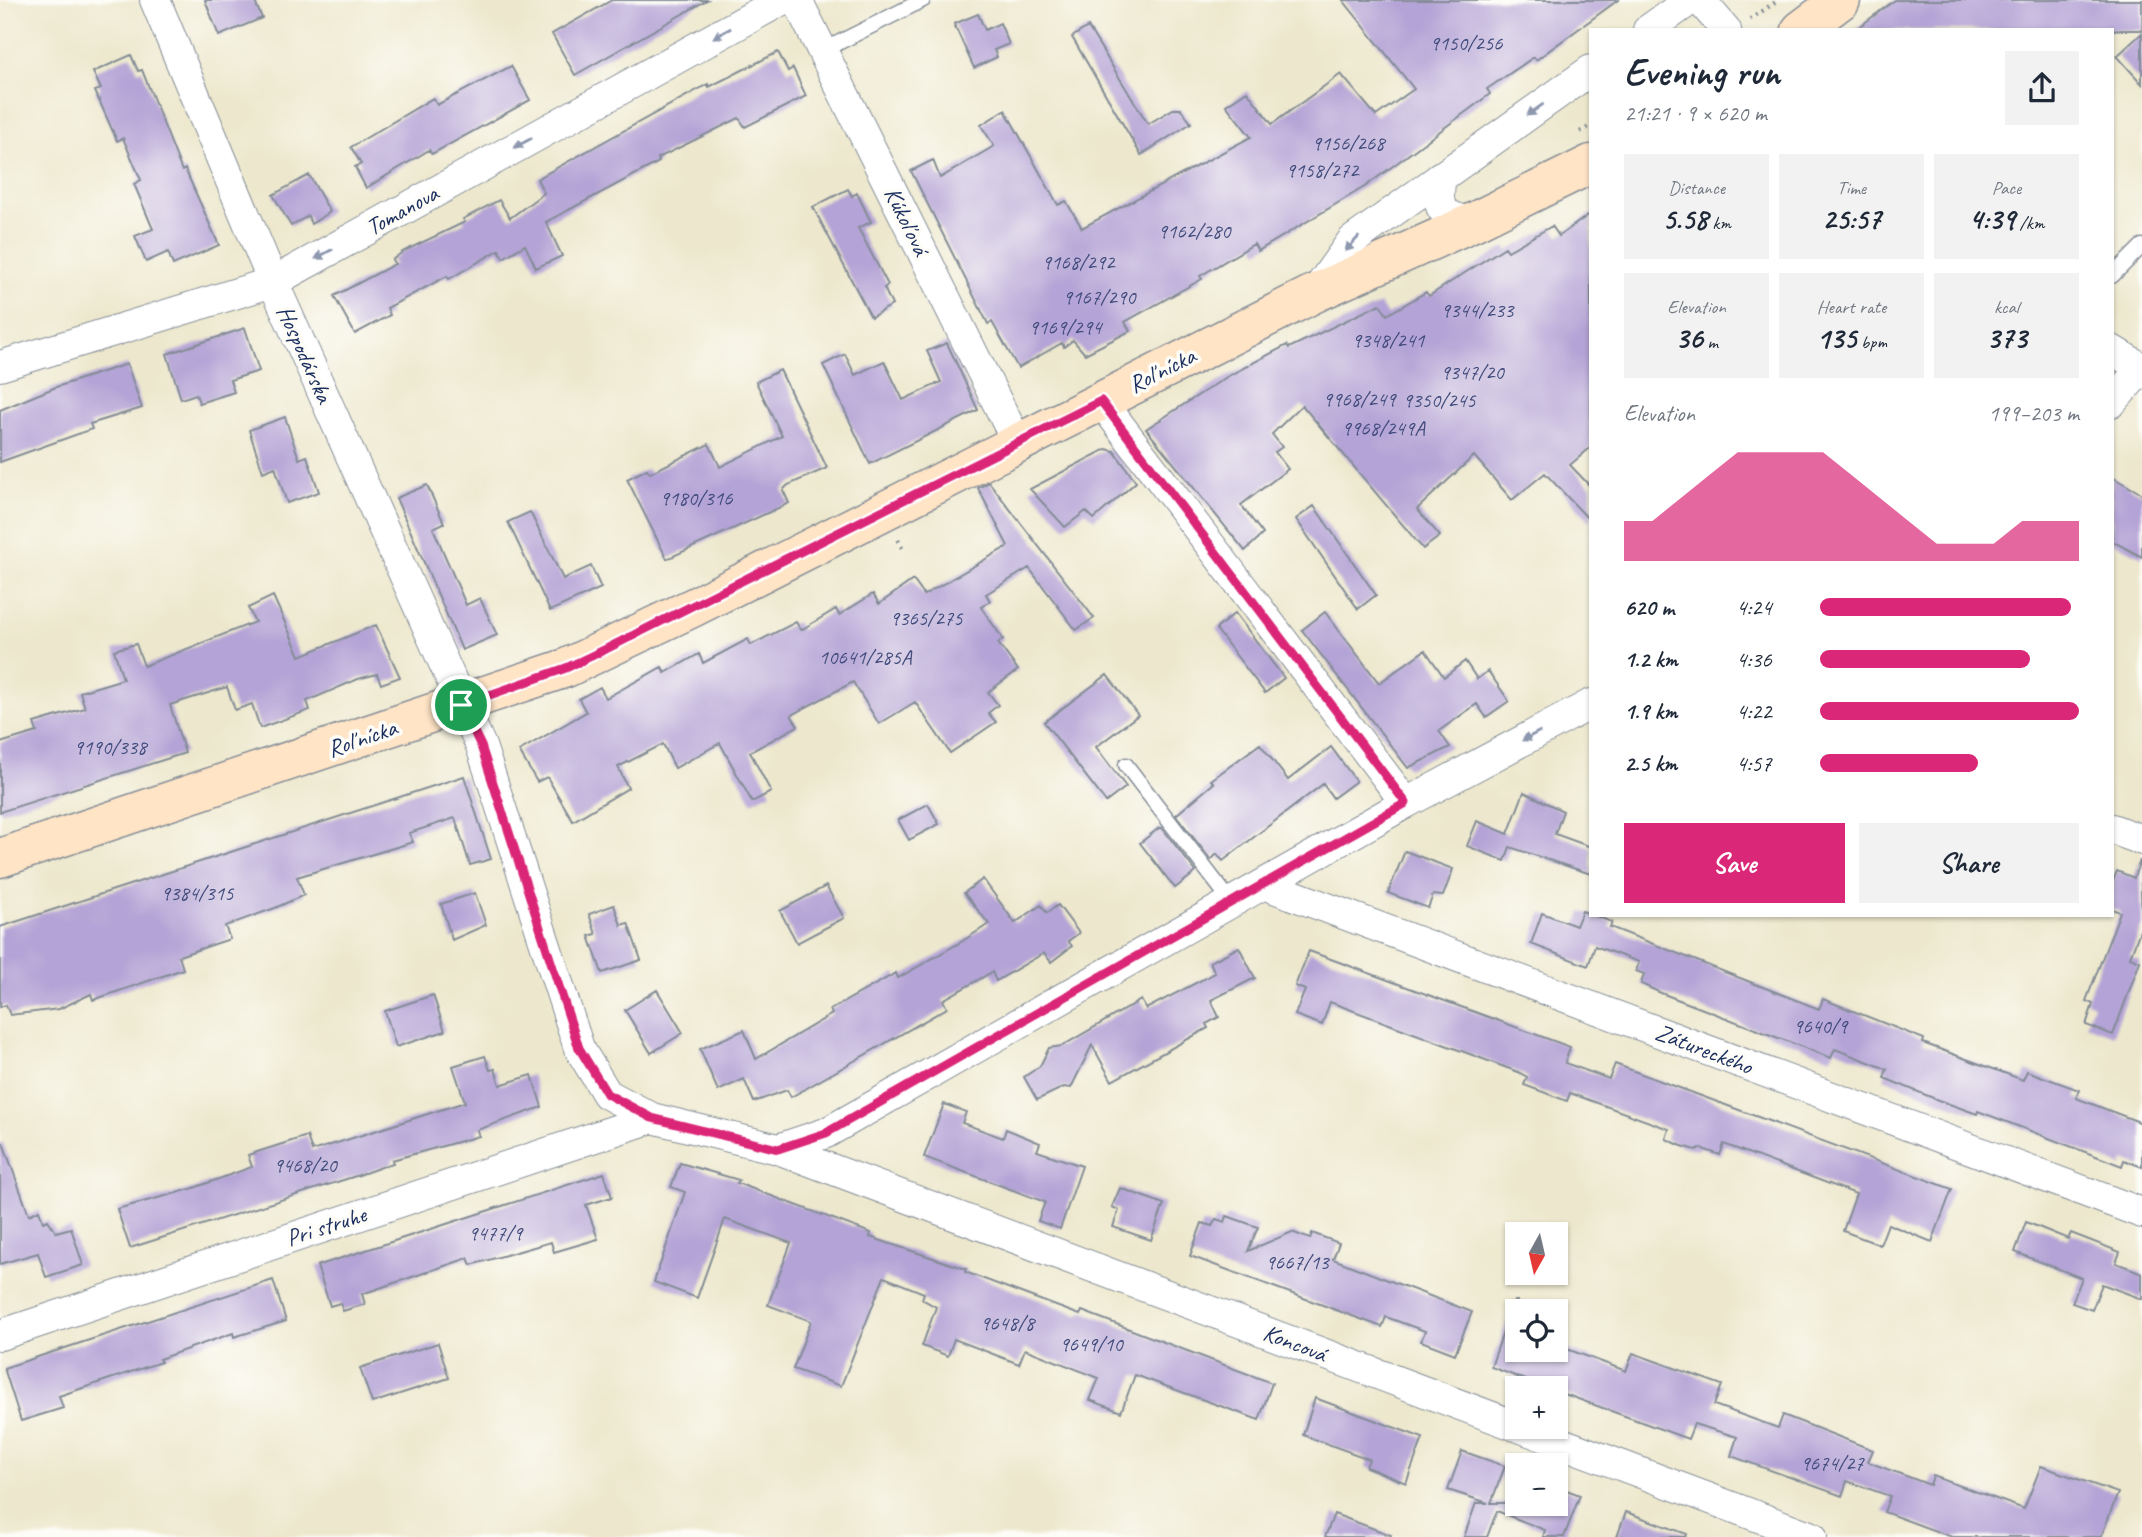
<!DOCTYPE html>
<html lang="en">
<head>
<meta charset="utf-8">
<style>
  :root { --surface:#fff; --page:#f2f2f3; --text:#1f2937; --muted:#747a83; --accent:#db2777 }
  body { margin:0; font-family:Caveat,sans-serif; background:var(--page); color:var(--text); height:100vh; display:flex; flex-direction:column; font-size:26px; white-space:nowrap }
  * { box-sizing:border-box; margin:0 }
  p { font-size:23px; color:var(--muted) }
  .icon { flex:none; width:38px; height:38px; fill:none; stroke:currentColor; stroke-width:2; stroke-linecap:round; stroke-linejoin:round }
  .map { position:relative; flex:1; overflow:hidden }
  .details { position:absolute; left:1589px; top:28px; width:525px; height:889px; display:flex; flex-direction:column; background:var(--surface); border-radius:0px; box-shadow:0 2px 5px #0004 }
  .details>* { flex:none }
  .needle { width:46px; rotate:188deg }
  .buttons { position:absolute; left:1505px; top:1222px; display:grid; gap:14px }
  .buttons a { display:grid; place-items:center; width:63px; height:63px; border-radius:0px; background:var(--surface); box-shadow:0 2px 5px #0004; font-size:35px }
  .pin { position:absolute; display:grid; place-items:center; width:60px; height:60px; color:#fff; margin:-30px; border:4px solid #fff; border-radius:50%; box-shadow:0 2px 7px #0007 }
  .round { display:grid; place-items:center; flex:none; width:74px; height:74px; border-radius:0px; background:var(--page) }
  .overview { display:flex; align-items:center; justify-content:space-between; height:119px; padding:0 35px }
  h1 { font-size:38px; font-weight:800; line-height:52px }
  .figures { display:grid; grid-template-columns:repeat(3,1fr); gap:10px; height:119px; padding:7px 35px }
  .figures div { display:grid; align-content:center; border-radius:0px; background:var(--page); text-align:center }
  .figures b { font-size:30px; font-weight:800 }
  .figures small { font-size:19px; font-weight:400 }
  .figures p { font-size:19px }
  .chart { height:196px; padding:14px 35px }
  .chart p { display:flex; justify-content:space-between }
  .chart svg { width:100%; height:126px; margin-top:7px; fill:var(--accent); opacity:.7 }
  .button { display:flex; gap:14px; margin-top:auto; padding:14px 35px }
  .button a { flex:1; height:80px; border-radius:0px; background:var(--accent); color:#fff; font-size:28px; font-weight:800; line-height:80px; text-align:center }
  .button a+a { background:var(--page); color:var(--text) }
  ul { padding:0 35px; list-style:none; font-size:23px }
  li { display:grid; grid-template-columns:112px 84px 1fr; align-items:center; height:52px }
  li i { height:18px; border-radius:9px; background:var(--accent) }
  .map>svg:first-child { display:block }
  .building { fill:#b4a3d6 }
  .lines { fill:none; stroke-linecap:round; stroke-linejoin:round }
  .lane-casing { stroke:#848c96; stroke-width:17 }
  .street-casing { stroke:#848c96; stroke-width:32 }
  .secondary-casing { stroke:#848c96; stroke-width:41 }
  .path { stroke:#848c96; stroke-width:4.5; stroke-dasharray:2 5; stroke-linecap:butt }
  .lane { stroke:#fff; stroke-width:14 }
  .street { stroke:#fff; stroke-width:30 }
  .secondary { stroke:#ffe4c6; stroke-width:38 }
  .oneway { fill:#8d97ae }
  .route-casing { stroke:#fff; stroke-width:14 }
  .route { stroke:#db2777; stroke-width:9 }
  .labels { text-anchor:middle; stroke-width:7; stroke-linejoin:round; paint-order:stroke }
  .number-label { font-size:21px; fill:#414c7c }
  .street-label { font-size:24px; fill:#1b2f5e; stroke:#fdfcf7 }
</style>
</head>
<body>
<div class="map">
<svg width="2142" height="1537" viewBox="0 0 2142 1537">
  <rect width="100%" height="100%" fill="#fdfcf7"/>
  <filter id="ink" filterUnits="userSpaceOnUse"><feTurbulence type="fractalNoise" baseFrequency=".0143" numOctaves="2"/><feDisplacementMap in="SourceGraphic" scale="14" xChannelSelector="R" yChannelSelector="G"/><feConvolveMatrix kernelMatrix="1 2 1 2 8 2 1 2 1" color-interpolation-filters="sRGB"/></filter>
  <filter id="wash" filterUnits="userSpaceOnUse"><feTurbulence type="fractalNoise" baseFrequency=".00686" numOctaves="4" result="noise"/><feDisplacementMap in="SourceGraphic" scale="28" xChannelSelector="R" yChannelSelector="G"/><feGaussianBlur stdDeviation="1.57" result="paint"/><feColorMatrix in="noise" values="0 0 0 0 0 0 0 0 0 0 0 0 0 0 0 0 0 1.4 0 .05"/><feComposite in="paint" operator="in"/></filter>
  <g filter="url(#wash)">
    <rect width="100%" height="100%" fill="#ede8cd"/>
    <g id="blocks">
      <path class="building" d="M 205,0 L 254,0 L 262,18 L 219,36 Z
        M 612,0 L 707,0 L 575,75 L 552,34 Z
        M 1343,0 L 1618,0 L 1536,60 L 1534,57 L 1487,89 L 1490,94 L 1366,186 L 1258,251 L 1254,244 L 1200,276 L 1202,279 L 1125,322 L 1130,331 L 1085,354 L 1073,340 L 1064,347 L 1062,343 L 1018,368 L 992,322 L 988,324 L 911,171 L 933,160 L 940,178 L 994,146 L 981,125 L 1005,110 L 1058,205 L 1066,201 L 1082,228 L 1251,137 L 1226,105 L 1247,91 L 1272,124 L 1341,74 L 1376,116 L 1414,89 Z
        M 1895,0 L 2142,0 L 2142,30 L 1855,30 Z
        M 978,14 L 985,30 L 1000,23 L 1009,44 L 994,50 L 997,57 L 974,68 L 954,24 Z
        M 1088,27 L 1148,124 L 1173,109 L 1181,109 L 1191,123 L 1141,155 L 1072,37 Z
        M 2142,33 L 2142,84 L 2117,56 Z
        M 778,52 L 788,71 L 793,68 L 806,96 L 745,127 L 739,118 L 658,158 L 659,162 L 546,222 L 562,256 L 536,268 L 525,245 L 503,258 L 499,250 L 449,279 L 447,276 L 387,308 L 390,315 L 355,334 L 334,296 L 395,264 L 392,260 L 404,251 L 465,222 L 463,219 L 499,200 L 510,218 L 544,193 L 537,179 L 708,84 L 709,87 Z
        M 131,55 L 138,71 L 142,70 L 182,171 L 185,169 L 219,245 L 173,265 L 168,252 L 146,262 L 135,236 L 153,229 L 134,184 L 141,180 L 123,138 L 117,141 L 95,91 L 101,89 L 93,72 Z
        M 511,66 L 530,100 L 432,154 L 429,150 L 366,188 L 355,167 L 361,164 L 351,147 L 433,98 L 437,105 Z
        M 309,175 L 330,212 L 311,224 L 308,216 L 291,226 L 273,195 Z
        M 848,189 L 852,196 L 857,193 L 871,222 L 858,228 L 888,285 L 884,288 L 892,305 L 871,317 L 813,207 Z
        M 1591,213 L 1591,447 L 1570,465 L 1591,487 L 1591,522 L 1545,473 L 1512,500 L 1474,456 L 1417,509 L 1440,536 L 1423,549 L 1302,405 L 1272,434 L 1282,447 L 1275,452 L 1288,469 L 1241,505 L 1263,534 L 1245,551 L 1146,429 L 1228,376 L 1287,345 L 1289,348 L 1380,304 L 1387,315 L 1426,292 L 1429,296 L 1505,247 L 1508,251 L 1552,226 L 1559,236 Z
        M 245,328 L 259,371 L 230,380 L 234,392 L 199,403 L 196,394 L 181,399 L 167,354 Z
        M 947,343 L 978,410 L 870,464 L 823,365 L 845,354 L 855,375 L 884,361 L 903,400 L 941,382 L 927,351 Z
        M 127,364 L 142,408 L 90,424 L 92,429 L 0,462 L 0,410 L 56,387 Z
        M 780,370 L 827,468 L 788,485 L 783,490 L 789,503 L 667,559 L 627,479 L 647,469 L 650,473 L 709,444 L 720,467 L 782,436 L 756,382 Z
        M 285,417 L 299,459 L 307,456 L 319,492 L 287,503 L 275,467 L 263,472 L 249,430 Z
        M 1106,449 L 1114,451 L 1136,482 L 1094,519 L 1086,511 L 1065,527 L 1030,489 Z
        M 2112,477 L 2142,494 L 2142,557 L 2112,541 Z
        M 989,482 L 1094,618 L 1076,630 L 1029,568 L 986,594 L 990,601 L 981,607 L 1003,639 L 998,643 L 1018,670 L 988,692 L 998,705 L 988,713 L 996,722 L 950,753 L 915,702 L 879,724 L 853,682 L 791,715 L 798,726 L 750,752 L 771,792 L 752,802 L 720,743 L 675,768 L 663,744 L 618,767 L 628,788 L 573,821 L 547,777 L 537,782 L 519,751 L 586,712 L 579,699 L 600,687 L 606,698 L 662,667 L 665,673 L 699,654 L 703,663 L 748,639 L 751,645 L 796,622 L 801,630 L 836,609 L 839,615 L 873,594 L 879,604 L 913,580 L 924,595 L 1008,546 L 978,488 Z
        M 427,485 L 444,523 L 433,528 L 466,605 L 480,598 L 497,635 L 462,650 L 396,498 Z
        M 1314,506 L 1376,595 L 1358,609 L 1296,519 Z
        M 530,512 L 563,579 L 591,566 L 601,588 L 550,611 L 508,522 Z
        M 273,596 L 300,656 L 376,625 L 400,677 L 381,684 L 377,674 L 358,679 L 307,701 L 310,710 L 260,728 L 252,704 L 235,710 L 227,687 L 170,705 L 185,753 L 0,812 L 0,743 L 37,732 L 34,723 L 85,708 L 80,692 L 123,679 L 114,650 L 136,644 L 144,666 L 255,622 L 248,608 Z
        M 1325,612 L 1379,683 L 1425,650 L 1444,677 L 1465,661 L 1477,679 L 1488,671 L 1509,701 L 1486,717 L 1477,704 L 1439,731 L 1450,747 L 1408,768 L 1302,630 Z
        M 1235,613 L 1284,678 L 1265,693 L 1216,629 Z
        M 1107,675 L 1138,715 L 1096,747 L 1126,787 L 1106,802 L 1044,722 Z
        M 1260,744 L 1288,780 L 1331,747 L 1356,781 L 1333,798 L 1323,784 L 1223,861 L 1217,854 L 1211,860 L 1176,815 L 1214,783 L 1211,780 Z
        M 464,776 L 491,859 L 470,865 L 455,818 L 409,833 L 413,842 L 297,877 L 304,895 L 275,908 L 225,926 L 230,939 L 179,956 L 183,969 L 93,1000 L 91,994 L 59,1009 L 10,1015 L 6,1005 L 0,1007 L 0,927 Z
        M 1524,792 L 1563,811 L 1555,834 L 1591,847 L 1591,874 L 1510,847 L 1505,861 L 1467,846 L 1477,821 L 1508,834 Z
        M 928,804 L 939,824 L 909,840 L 898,820 Z
        M 1159,828 L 1162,828 L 1196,872 L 1175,888 L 1140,843 Z
        M 1405,851 L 1453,869 L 1443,896 L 1433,895 L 1428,908 L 1388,893 Z
        M 2140,860 L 2142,925 L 2130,957 L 2140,961 L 2113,1035 L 2086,1025 L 2093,1004 L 2086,1001 L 2120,912 L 2112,909 L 2112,884 L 2117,871 L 2134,878 Z
        M 983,879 L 1015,923 L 1041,905 L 1047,913 L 1058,905 L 1079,933 L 1068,941 L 1072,946 L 1051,962 L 1044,953 L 996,981 L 992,972 L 943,1000 L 947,1008 L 791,1097 L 787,1090 L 754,1102 L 744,1079 L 718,1091 L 700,1049 L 744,1030 L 756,1059 L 832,1014 L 830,1010 L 896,973 L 898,978 L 961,942 L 989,924 L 964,893 Z
        M 826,886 L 844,918 L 797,943 L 780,911 Z
        M 475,893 L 486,925 L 452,940 L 441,904 Z
        M 614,905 L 621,925 L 628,923 L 641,960 L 602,973 L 589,936 L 596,934 L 589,914 Z
        M 1582,911 L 1612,922 L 1610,927 L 1819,1009 L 1823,999 L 1924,1039 L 1923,1043 L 2023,1080 L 2027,1071 L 2079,1090 L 2076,1098 L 2142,1123 L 2142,1167 L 2124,1160 L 2122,1166 L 1978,1111 L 1977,1114 L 1938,1100 L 1884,1078 L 1887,1069 L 1835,1049 L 1831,1058 L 1661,993 L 1641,984 L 1644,974 L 1636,971 L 1639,962 L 1595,946 L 1588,966 L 1531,944 L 1542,913 L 1576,926 Z
        M 1239,947 L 1255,978 L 1211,1000 L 1219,1017 L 1206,1024 L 1208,1028 L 1112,1081 L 1092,1045 L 1071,1088 L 1064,1087 L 1037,1100 L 1024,1077 L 1040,1066 L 1049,1048 L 1062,1046 L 1141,1000 L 1146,1009 L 1215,973 L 1210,962 Z
        M 1309,951 L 1570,1047 L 1565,1063 L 1609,1079 L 1615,1064 L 1952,1189 L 1932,1242 L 1888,1224 L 1880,1245 L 1843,1231 L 1856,1194 L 1724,1144 L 1720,1155 L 1700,1148 L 1696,1150 L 1682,1146 L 1666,1139 L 1669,1129 L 1570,1093 L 1567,1101 L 1524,1085 L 1527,1077 L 1518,1072 L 1330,1002 L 1322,1025 L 1295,1015 L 1305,990 L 1295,986 Z
        M 657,990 L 683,1033 L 651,1053 L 625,1010 Z
        M 433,995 L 445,1031 L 396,1047 L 385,1011 Z
        M 485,1056 L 490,1070 L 495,1069 L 500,1085 L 532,1075 L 542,1107 L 477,1130 L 479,1136 L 392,1160 L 393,1163 L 359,1175 L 130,1248 L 117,1209 L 191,1189 L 252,1167 L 248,1155 L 307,1136 L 312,1151 L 465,1102 L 453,1066 Z
        M 944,1104 L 966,1112 L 962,1123 L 1003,1138 L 1006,1129 L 1040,1143 L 1037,1151 L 1082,1166 L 1060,1229 L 1038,1221 L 1045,1202 L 924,1157 Z
        M 0,1143 L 3,1143 L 29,1215 L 39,1210 L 43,1222 L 48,1220 L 56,1232 L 71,1228 L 83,1265 L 46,1277 L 38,1253 L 0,1264 Z
        M 680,1163 L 739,1180 L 737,1183 L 871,1233 L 870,1237 L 966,1269 L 965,1272 L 1080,1315 L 1082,1311 L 1272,1383 L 1259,1420 L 1135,1375 L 1121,1412 L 1090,1400 L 1099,1378 L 1025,1349 L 1019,1364 L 954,1339 L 948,1356 L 922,1346 L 936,1307 L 922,1299 L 924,1293 L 884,1277 L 841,1386 L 793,1369 L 811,1321 L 768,1305 L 791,1243 L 725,1219 L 697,1298 L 654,1282 L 685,1192 L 671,1187 Z
        M 604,1173 L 612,1197 L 586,1205 L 598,1239 L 554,1252 L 551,1242 L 471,1265 L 468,1258 L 362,1294 L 365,1304 L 343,1311 L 340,1303 L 330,1306 L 317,1266 Z
        M 1120,1188 L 1164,1204 L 1151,1240 L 1113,1227 L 1119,1210 L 1112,1207 Z
        M 1227,1216 L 1258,1227 L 1248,1251 L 1292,1232 L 1310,1239 L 1312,1233 L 1339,1243 L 1333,1259 L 1472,1312 L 1455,1354 L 1421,1341 L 1425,1331 L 1386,1317 L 1382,1327 L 1190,1256 L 1202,1223 L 1212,1226 L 1216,1219 L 1225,1222 Z
        M 2026,1222 L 2068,1239 L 2071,1233 L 2120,1252 L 2116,1263 L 2142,1273 L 2142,1299 L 2102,1284 L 2092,1310 L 2072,1303 L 2082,1278 L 2015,1252 Z
        M 273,1280 L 286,1321 L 234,1337 L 233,1333 L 159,1359 L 161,1362 L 59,1396 L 63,1408 L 21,1421 L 4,1368 Z
        M 1514,1301 L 1517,1301 L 1517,1349 L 1567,1349 L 1626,1371 L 1633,1353 L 1722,1385 L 1714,1405 L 1778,1428 L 1783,1415 L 1873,1450 L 1868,1462 L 1930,1485 L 1933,1476 L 2024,1509 L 2041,1466 L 2118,1493 L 2101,1537 L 1952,1537 L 1884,1512 L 1890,1496 L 1847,1481 L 1842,1496 L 1731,1456 L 1737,1437 L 1694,1424 L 1688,1439 L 1556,1391 L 1556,1388 L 1547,1388 L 1491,1367 Z
        M 438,1343 L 449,1378 L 372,1403 L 360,1368 Z
        M 1315,1398 L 1423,1438 L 1406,1483 L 1366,1467 L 1369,1459 L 1303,1435 Z
        M 1462,1451 L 1505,1466 L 1491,1503 L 1556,1503 L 1556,1486 L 1580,1495 L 1564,1537 L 1543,1537 L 1545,1530 L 1497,1511 L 1487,1537 L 1464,1537 L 1476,1503 L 1488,1503 L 1448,1490 Z
        M 1626,1512 L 1687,1534 L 1686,1537 L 1617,1537 Z
        M 1334,1514 L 1391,1535 L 1390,1537 L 1325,1537 Z"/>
    </g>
  </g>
  <g filter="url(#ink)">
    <use href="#blocks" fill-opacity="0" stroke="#848c96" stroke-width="2"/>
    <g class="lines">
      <g class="lane-casing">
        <path id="lane" d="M 822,51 L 923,0
          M 2112,276 L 2142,246
          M 1126,765 L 1232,903"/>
      </g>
      <g class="street-casing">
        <path id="street" d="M 155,0 L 273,282 L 481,746 L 579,1048 L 607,1094 L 652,1118 L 778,1149 L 826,1133 L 1406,803 L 1591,704
          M 797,0 L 1017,442
          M 1700,0 L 1726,30
          M 1648,30 L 1690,0
          M 1441,176 C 1436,209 1439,214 1471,223
          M 1315,293 L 1352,241 L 1591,70
          M 2112,350 L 2142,368
          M 0,366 L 273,282 L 782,0
          M 1101,401 L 1406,803
          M 2112,402 L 2142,368
          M 2112,829 L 2142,840
          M 1266,885 L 2142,1213
          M 778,1149 L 1812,1537
          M 0,1335 L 652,1118"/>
      </g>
      <g class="secondary-casing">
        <path id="secondary" d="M 1801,30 L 1841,0
          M 0,858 L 566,668 L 694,607 L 1315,293 L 1471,223 L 1591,164"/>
      </g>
      <path class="path" d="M 1750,19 L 1779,0
        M 1580,132 L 1591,126
        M 898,540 L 903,550"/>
      <use href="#lane" class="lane"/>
      <use href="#street" class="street"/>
      <use href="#secondary" class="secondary"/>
    </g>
    <defs><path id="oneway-solid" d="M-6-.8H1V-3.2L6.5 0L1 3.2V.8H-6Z" transform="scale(1.75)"/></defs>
    <g class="oneway">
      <use href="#oneway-solid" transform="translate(722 33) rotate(151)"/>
      <use href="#oneway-solid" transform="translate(1535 110) rotate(145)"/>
      <use href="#oneway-solid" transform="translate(523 143) rotate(151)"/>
      <use href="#oneway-solid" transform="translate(1352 244) rotate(133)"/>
      <use href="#oneway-solid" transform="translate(324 254) rotate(151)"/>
      <use href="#oneway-solid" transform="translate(1531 736) rotate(152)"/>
    </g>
  </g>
  <g class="lines" filter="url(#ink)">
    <g class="route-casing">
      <path id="route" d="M 1101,401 L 1406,803 L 826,1133 L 778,1149 L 652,1118 L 607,1094 L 579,1048 L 481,746 L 461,705 L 566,668 L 604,650 Z"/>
    </g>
    <use href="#route" class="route"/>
  </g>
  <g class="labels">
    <g class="number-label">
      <text x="1466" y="50">9150/256</text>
      <text x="1348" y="150">9156/268</text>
      <text x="1322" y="177">9158/272</text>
      <text x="1194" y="238">9162/280</text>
      <text x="1078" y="269">9168/292</text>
      <text x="1099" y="304">9167/290</text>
      <text x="1477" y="317">9344/233</text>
      <text x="1065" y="334">9169/294</text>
      <text x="1388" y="347">9348/241</text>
      <text x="1472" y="379">9347/20</text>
      <text x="1359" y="406">9968/249</text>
      <text x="1439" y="407">9350/245</text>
      <text x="1383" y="435">9968/249A</text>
      <text x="696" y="505">9180/316</text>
      <text x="926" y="625">9365/275</text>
      <text x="865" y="664">10641/285A</text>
      <text x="110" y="754">9190/338</text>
      <text x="197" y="900">9384/315</text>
      <text x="1820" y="1033">9640/9</text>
      <text x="305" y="1172">9468/20</text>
      <text x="495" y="1240">9477/9</text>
      <text x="1297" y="1269">9667/13</text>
      <text x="1007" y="1330">9648/8</text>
      <text x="1091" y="1351">9649/10</text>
      <text x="1832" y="1470">9674/27</text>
    </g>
    <g class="street-label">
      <text transform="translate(402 210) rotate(-29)" y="8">Tomanova</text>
      <text transform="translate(907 221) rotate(64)" y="8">Kúkoľová</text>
      <text transform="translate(305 354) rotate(66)" y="8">Hospodárska</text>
      <text transform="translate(1162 370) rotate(-27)" y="8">Roľnícka</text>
      <text transform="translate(362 738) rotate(-19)" y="8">Roľnícka</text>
      <text transform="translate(1704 1049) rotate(21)" y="8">Zátureckého</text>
      <text transform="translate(326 1226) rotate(-18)" y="8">Pri struhe</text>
      <text transform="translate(1295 1343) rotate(21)" y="8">Koncová</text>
    </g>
  </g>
</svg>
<div class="buttons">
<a><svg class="needle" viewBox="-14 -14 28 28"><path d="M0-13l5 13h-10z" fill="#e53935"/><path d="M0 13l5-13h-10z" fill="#747a83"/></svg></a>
<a><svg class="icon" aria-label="locate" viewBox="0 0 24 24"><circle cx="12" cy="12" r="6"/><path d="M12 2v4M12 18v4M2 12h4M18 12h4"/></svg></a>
<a>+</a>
<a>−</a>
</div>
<div class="pin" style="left:461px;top:705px;background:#1e9e55"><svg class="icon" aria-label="arrive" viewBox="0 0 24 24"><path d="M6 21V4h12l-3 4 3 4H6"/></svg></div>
<section class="details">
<div class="overview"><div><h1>Evening run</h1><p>21:21 · 9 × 620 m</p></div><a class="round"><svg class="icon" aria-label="share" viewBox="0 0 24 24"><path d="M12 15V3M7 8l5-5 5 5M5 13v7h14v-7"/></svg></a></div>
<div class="figures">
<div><p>Distance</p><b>5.58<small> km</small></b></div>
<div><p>Time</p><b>25:57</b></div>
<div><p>Pace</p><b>4:39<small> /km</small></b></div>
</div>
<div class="figures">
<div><p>Elevation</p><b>36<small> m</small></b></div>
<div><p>Heart rate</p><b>135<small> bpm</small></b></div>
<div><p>kcal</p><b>373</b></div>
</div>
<div class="chart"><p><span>Elevation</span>199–203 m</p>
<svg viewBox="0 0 160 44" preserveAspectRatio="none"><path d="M0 44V30L10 30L20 22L30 14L40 6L50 6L60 6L70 6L80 14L90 22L100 30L110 38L120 38L130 38L140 30L150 30L160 30V44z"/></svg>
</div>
<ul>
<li><b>620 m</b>4:24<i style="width:97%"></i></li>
<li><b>1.2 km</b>4:36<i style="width:81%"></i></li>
<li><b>1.9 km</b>4:22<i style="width:100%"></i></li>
<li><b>2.5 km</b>4:57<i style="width:61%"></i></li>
</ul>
<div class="button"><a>Save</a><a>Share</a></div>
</section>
</div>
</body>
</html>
